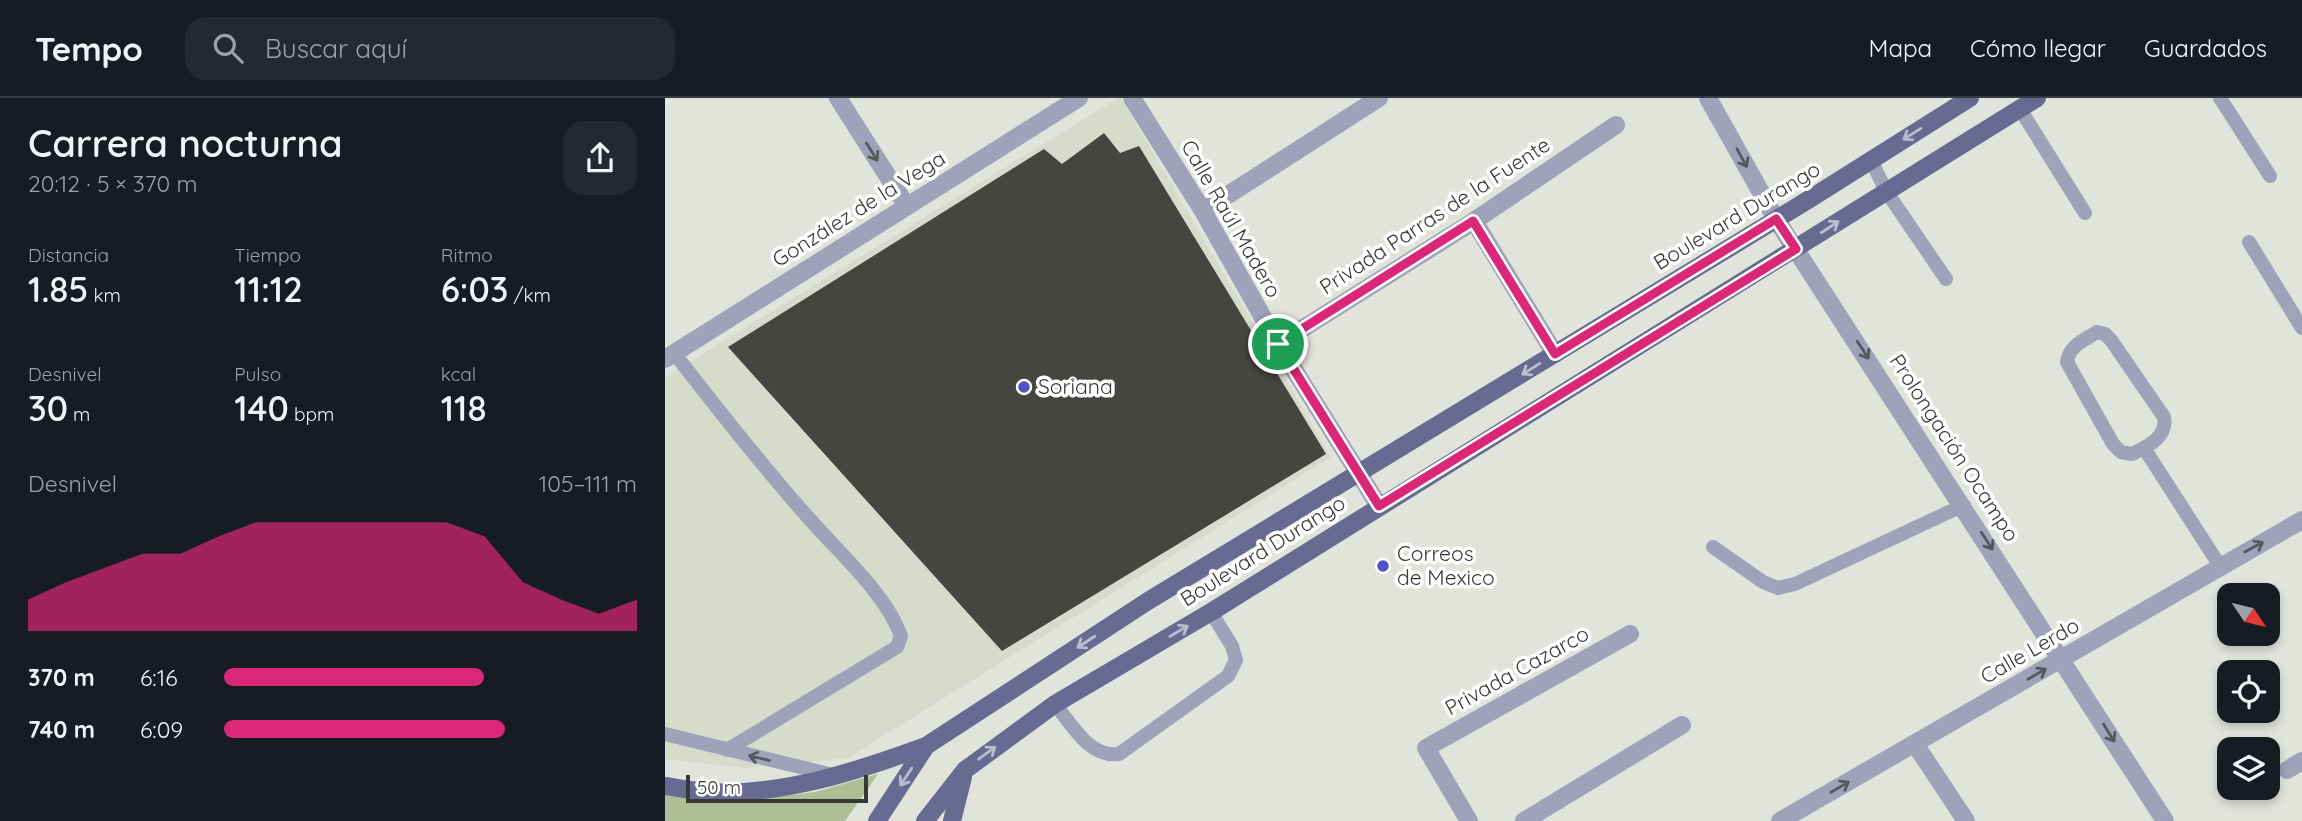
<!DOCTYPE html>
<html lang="es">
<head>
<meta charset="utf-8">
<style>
  :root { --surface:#171b24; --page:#242831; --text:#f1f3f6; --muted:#9ea1a6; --line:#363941; --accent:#db2777 }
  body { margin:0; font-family:Quicksand,sans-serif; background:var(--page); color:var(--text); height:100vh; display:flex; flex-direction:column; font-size:26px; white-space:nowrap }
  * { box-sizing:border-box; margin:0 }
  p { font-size:23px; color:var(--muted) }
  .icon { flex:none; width:38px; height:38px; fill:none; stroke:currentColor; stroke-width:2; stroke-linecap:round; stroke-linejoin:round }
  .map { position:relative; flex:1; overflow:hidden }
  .panel { display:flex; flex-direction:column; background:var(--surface); width:665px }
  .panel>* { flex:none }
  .needle { width:46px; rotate:125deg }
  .buttons { position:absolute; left:1552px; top:485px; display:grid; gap:14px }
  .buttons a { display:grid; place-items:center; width:63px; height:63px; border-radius:14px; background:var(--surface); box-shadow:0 4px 10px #0003; font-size:35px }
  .scale { position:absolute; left:21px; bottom:18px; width:182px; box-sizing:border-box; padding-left:7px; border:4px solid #383936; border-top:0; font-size:19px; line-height:24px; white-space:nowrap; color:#383936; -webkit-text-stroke:5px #fff; paint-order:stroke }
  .pin { position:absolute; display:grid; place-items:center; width:60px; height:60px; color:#fff; margin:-30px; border:4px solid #fff; border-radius:50%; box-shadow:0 2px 7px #0007 }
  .round { display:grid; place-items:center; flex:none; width:74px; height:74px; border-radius:21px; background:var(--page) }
  .summary { display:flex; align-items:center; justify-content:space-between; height:119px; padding:0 28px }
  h1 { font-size:38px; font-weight:600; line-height:52px }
  .figures { display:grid; grid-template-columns:repeat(3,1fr); gap:10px; height:119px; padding:7px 28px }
  .figures div { display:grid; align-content:center }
  .figures b { font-size:35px; font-weight:600 }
  .figures small { font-size:19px; font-weight:400 }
  .figures p { font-size:19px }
  .chart { height:196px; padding:14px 28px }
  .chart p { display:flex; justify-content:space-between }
  .chart svg { width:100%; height:126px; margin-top:7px; fill:var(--accent); opacity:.7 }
  ul { padding:0 28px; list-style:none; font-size:23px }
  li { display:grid; grid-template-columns:112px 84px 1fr; align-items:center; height:52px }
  li i { height:18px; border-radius:9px; background:var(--accent) }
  header { display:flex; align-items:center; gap:42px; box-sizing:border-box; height:98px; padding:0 35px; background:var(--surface); border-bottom:2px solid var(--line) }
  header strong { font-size:33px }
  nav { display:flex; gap:38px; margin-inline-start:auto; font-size:24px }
  .search { width:490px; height:63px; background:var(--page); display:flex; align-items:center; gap:18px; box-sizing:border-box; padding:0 24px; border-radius:21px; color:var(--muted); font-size:26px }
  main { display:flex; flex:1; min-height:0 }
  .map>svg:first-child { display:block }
  .built { fill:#d6dbcb }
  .green { fill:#b0be95 }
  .building { fill:#44463f }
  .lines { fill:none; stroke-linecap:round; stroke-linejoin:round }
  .service { stroke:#9fa2b8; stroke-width:14 }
  .minor { stroke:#9fa2b8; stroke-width:18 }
  .tertiary { stroke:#9fa2b8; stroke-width:18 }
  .primary { stroke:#676b92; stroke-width:18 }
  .oneway { stroke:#bbbcce }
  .oneway2 { stroke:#57585d }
  .route-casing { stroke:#fff; stroke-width:14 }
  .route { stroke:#db2777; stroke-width:9 }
  .poi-dot { fill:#5450c7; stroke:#fff; stroke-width:2.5 }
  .labels { text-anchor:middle; stroke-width:7; stroke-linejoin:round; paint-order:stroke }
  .street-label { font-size:21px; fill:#383936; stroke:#fff }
  .poi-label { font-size:21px; fill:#383936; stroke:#fff; text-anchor:start }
</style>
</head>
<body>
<header>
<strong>Tempo</strong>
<div class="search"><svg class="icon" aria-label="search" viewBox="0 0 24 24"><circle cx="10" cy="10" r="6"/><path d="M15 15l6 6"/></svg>Buscar aquí</div>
<nav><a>Mapa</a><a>Cómo llegar</a><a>Guardados</a></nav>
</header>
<main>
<section class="panel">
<div class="summary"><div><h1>Carrera nocturna</h1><p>20:12 · 5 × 370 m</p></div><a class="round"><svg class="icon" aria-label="share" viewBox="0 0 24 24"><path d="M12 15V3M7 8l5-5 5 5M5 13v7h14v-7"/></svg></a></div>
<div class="figures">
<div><p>Distancia</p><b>1.85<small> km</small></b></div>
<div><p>Tiempo</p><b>11:12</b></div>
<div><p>Ritmo</p><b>6:03<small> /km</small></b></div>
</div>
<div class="figures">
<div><p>Desnivel</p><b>30<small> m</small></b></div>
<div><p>Pulso</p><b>140<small> bpm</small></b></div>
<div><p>kcal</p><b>118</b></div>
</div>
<div class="chart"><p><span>Desnivel</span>105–111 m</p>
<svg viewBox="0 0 160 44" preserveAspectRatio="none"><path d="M0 44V33L10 27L20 22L30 17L40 17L50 11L60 6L70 6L80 6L90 6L100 6L110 6L120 11L130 27L140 33L150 38L160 33V44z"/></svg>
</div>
<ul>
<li><b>370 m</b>6:16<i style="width:63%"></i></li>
<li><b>740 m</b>6:09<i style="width:68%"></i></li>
</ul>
</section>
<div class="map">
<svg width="1637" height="723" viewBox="0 0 1637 723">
  <rect width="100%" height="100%" fill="#e1e4db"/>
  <path class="built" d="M 453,0 L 456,0 L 666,359 L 183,660 L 79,670 L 0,661 L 0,279 Z"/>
  <path class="green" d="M 213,676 L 180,723 L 0,723 L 0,695 L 77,703 L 150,694 Z"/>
  <path class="building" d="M 439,35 L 455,55 L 474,48 L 661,356 L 337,553 L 63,249 L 379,51 L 397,66 Z"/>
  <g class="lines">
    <path class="service" d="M 1555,0 L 1605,78
      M 1355,11 L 1420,115
      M 1206,62 L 1221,93 L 1281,181
      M 1584,144 L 1637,230
      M 1432,234 L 1440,236 L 1446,242 L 1499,319 C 1503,339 1483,348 1467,356 L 1456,354 L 1448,346 L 1402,264 C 1404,248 1419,242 1432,234 Z
      M 9,255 C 52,310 95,365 141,417 C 171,452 221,495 236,538 L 232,549 L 62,652
      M 1479,350 L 1555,468
      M 1048,449 L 1098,484 L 1113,490 L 1130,486 L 1299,407
      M 390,606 C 407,627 424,660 454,656 L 563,578 L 571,562 L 567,548 L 546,514
      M 0,636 L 168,677"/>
    <path class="minor" d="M 173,0 L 241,107
      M 467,0 L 538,113 L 613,246 L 714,408
      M 1043,0 L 1111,121 L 1500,723
      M 538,113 L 714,0
      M 809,123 L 890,256
      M 613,246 L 809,123 L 951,27
      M 1250,646 L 1301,723
      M 1622,672 L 1637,663
      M 804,723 L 761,650 L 965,536
      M 859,723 L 1017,627
      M 1115,723 L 1637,422"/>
    <path class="tertiary" d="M 0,261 L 414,0"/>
    <path class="primary" d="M 0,688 C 14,690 29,693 43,694 C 117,698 193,673 261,648
      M 212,723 L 261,648 L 483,503 L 1143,102 L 1305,0
      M 260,723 L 300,672 L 390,606 L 546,514 L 1372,0
      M 287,723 L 298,679"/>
  </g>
  <defs><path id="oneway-shaft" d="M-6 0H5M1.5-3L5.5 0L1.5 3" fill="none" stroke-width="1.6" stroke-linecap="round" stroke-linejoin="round" transform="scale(1.75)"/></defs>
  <g class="oneway">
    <use href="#oneway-shaft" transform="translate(1247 36) rotate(148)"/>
    <use href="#oneway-shaft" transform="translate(1165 129) rotate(-33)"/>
    <use href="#oneway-shaft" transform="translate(866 271) rotate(148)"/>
    <use href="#oneway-shaft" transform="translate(514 533) rotate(-31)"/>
    <use href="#oneway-shaft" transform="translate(421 544) rotate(147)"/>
    <use href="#oneway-shaft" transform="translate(322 655) rotate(-36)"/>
    <use href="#oneway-shaft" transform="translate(241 679) rotate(123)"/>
  </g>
  <g class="oneway2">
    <use href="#oneway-shaft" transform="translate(207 54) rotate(58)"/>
    <use href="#oneway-shaft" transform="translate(1077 60) rotate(61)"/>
    <use href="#oneway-shaft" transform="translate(1198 252) rotate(57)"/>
    <use href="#oneway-shaft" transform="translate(1322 443) rotate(57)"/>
    <use href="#oneway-shaft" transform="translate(1589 449) rotate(-29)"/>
    <use href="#oneway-shaft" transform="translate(1372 576) rotate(-30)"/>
    <use href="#oneway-shaft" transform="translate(1444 635) rotate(58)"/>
    <use href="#oneway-shaft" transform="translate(94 660) rotate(-167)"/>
    <use href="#oneway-shaft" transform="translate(1175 689) rotate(-30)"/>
  </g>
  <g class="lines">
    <g class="route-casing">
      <path id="route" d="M 1111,121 L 1131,151 L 714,408 L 613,246 L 808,123 L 890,256 Z"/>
    </g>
    <use href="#route" class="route"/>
  </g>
  <g class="poi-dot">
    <circle cx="359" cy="289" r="7"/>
    <circle cx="718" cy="468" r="7"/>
  </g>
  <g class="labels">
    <g class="street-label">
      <text transform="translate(194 111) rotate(-32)" y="7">González de la Vega</text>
      <text transform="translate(770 118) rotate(-33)" y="7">Privada Parras de la Fuente</text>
      <text transform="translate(1072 118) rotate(-31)" y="7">Boulevard Durango</text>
      <text transform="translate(566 121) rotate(60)" y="7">Calle Raúl Madero</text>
      <text transform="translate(1289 350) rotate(57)" y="7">Prolongación Ocampo</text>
      <text transform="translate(598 453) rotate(-32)" y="7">Boulevard Durango</text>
      <text transform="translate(1365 553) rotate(-30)" y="7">Calle Lerdo</text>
      <text transform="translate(852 573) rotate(-29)" y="7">Privada Cazarco</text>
    </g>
    <g class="poi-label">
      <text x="373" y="296">Soriana</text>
      <text x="732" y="463">Correos<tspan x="732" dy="24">de Mexico</tspan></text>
    </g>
  </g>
</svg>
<div class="buttons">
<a><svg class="needle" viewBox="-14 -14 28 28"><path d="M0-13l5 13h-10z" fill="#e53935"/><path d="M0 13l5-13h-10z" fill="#9ea1a6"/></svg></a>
<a><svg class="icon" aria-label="locate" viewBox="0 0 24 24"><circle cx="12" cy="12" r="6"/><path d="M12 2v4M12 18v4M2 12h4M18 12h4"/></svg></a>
<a><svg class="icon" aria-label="layers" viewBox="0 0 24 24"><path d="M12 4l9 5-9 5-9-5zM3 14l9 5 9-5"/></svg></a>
</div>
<div class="scale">50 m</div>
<div class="pin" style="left:613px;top:246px;background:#1e9e55"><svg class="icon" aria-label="arrive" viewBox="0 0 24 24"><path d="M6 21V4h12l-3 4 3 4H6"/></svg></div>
</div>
</main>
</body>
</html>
